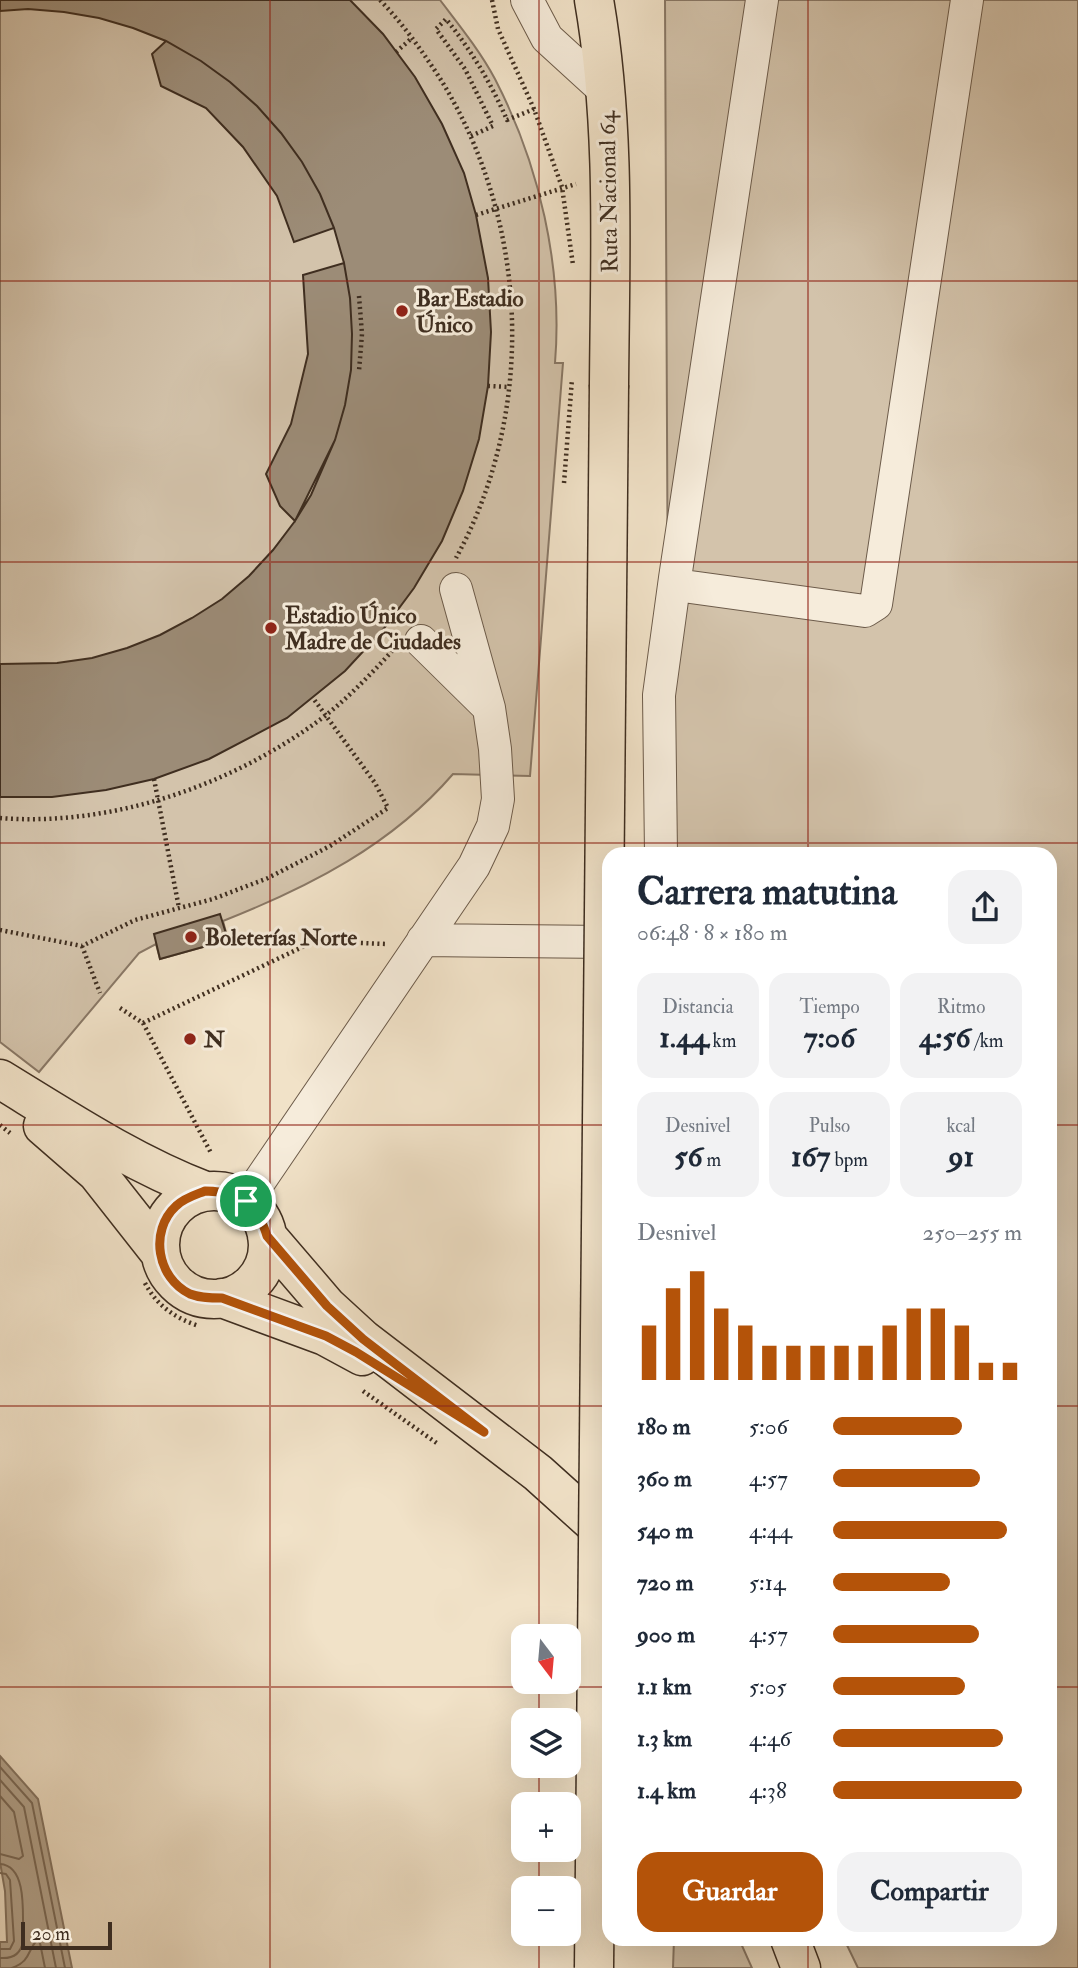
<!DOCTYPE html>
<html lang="es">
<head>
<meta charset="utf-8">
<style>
  :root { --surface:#fff; --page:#f2f2f3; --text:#1f2937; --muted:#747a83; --accent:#b45309 }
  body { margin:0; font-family:"IM FELL Double Pica",serif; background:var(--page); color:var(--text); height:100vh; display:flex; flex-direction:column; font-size:26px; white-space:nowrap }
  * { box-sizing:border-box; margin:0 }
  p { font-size:23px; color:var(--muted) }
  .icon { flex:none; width:38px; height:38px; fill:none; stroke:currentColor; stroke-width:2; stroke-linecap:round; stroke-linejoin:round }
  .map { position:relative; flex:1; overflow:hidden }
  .side { position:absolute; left:602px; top:847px; width:455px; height:1099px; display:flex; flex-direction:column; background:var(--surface); border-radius:21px; box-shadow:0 7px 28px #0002 }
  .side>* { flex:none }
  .needle { width:46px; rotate:164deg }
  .tools { position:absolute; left:511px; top:1624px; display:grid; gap:14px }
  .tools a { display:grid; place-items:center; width:70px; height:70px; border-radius:14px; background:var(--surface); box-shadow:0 7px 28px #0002; font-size:35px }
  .scale { position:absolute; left:21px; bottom:18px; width:91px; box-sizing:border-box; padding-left:7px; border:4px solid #3f2e20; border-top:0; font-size:19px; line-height:24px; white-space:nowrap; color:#3f2e20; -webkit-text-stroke:5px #f6ecdb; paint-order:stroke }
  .pin { position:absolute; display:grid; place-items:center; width:60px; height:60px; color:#fff; margin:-30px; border:4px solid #fff; border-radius:50%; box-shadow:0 2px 7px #0007 }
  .round { display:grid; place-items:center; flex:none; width:74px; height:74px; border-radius:21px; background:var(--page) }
  .head { display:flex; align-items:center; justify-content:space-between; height:119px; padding:0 35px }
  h1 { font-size:38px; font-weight:700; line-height:52px }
  .metrics { display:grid; grid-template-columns:repeat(3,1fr); gap:10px; height:119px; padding:7px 35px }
  .metrics div { display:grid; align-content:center; border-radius:18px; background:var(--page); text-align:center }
  .metrics b { font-size:30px; font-weight:700 }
  .metrics small { font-size:19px; font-weight:400 }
  .metrics p { font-size:19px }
  .chart { height:196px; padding:14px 35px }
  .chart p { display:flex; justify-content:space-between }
  .chart svg { width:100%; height:126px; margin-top:7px; stroke:var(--accent); stroke-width:6 }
  .button { display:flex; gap:14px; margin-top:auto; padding:14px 35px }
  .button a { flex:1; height:80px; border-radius:21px; background:var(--accent); color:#fff; font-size:28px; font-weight:700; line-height:80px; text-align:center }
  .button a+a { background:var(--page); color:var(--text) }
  ul { padding:0 35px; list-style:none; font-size:23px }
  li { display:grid; grid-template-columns:112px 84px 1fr; align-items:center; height:52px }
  li i { height:18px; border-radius:9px; background:var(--accent) }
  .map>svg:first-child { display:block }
  .green { fill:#d3c3ab; stroke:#897866; stroke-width:2 }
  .water { fill:#b4a58f; stroke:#857563; stroke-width:2 }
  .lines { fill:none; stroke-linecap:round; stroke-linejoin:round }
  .shore { stroke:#7a6a58; stroke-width:2 }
  .building { fill:#9c8c77; stroke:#3f2e20; stroke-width:2 }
  .minor-casing { stroke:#6c5b4a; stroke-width:34 }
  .major-casing { stroke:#3f2e20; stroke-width:41 }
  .path { stroke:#3f2e20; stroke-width:4.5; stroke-dasharray:2 3.5; stroke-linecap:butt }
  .minor { stroke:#f6ecdb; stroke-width:32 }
  .major { stroke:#f1e2c8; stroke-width:38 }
  .major-bridge-casing { stroke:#3f2e20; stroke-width:41; stroke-linecap:butt }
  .major-bridge { stroke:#f1e2c8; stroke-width:38 }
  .route-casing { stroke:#fff; stroke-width:14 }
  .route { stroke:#b45309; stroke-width:9 }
  .grid { fill:none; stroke:#8f2418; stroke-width:2; stroke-opacity:0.55 }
  .poi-dot { fill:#8f2418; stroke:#f6ecdb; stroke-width:2.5 }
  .labels { text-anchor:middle; stroke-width:6; stroke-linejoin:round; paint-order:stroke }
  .street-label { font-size:23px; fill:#3f2e20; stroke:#f6ecdb }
  .poi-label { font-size:23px; font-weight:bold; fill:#3f2e20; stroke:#f6ecdb; text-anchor:start }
</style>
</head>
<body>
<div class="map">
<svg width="1078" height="1968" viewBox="0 0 1078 1968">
  <rect width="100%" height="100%" fill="#f1e2c8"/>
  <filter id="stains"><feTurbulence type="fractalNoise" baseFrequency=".00286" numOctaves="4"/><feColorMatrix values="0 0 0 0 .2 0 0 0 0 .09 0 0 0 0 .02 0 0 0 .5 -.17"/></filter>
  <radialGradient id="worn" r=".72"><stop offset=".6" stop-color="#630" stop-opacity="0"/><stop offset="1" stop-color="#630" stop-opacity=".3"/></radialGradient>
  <path class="green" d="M 0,0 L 440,0 C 459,25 480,51 495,79 C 539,164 563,266 555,363 L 563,363 L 530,776 L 453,774 C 392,845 309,887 223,921 L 228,940 L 160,959 L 156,944 L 139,953 L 39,1072 L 0,1042 Z
    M 665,0 L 1078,0 L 1078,1968 L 858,1968 L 844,1939 L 1050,1939 L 1050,854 L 669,854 Z
    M 674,1939 L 739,1939 L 752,1968 L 673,1968 Z"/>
  <path class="water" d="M 0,1756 L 38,1799 L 72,1968 L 0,1968 L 0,1942 L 7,1942 L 5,1891 L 0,1862 Z"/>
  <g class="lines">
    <path class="shore" d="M 0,1767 L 32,1803 L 65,1968
      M 0,1780 L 24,1807 L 56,1968
      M 0,1796 L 14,1812 L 23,1856 L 19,1859 L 0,1854
      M 0,1864 C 29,1866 22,1919 23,1941 C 21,1954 13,1959 0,1958
      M 0,1873 L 6,1874 L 10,1880 L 14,1941 L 10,1949 L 0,1949
      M 12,1968 C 31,1961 27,1951 37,1940 L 40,1943 L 45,1968"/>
  </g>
  <path class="building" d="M 0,0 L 350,0 L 383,34 L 415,77 L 442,124 L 464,173 L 476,215 L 488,278 L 491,332 L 488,386 L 479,439 L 463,491 L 442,541 L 414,588 L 382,631 L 345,671 L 287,718 L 209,759 L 154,779 L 106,790 L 52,797 L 0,797 L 0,664 L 57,663 L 92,658 L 127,648 L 160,635 L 192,618 L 222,599 L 249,576 L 273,550 L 295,521 L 311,495 L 335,440 L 345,405 L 351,370 L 352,334 L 350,298 L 344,263 L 334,228 L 320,194 L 302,162 L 281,133 L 257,106 L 230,82 L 201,61 L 166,41 L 133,28 L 99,18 L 64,12 L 28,9 L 0,11 Z
    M 166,41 L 201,61 L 230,82 L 257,106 L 281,133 L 302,162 L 320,194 L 334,228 L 294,242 L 277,196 L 243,147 L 206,108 L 161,86 L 152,54 Z
    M 344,263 L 350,298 L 352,334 L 351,370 L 345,405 L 335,440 L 295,521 L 280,506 L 266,474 L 291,424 L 308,354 L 303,275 Z
    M 220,914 L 228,940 L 160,959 L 154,934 Z"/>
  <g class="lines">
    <g class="minor-casing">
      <path id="minor" d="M 527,0 L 547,38 L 605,91
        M 762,0 L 675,578 L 683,586 L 865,611 L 876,604 L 967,0
        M 421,641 L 488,707
        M 661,854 L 659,695 L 675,578
        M 423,940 L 609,942
        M 246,1201 L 474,866 L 493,826 L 498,799 L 495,749 L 489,708 L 456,589"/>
    </g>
    <g class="major-casing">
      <path id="major" d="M 594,0 C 616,127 610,256 609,385
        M 0,1079 C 67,1120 132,1163 205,1191
        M 43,1126 L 97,1173 L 160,1253
        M160 1245a54 54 0 1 1 108 0a54 54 0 1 1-108 0Z
        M 267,1236 L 327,1306 L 363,1339 L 538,1473 L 609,1537
        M 222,1298 L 325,1336 L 362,1356
        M 790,1939 L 801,1968"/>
    </g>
    <path class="path" d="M 380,0 C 403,24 423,52 441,80 C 529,223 537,410 456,558
      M 492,0 L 498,29 L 534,109 L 562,187 L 573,265
      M 396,52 L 412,38
      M 471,136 L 493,126 L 465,69 L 436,29 L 446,19 C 471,50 491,83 507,120 L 534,109
      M 476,215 L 576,184
      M 359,296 L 362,334 L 359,371
      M 488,386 L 509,387
      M 564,483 L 572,379
      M 154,779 L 179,908
      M 0,818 C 114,827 235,784 325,716 C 350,696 372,673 394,649
      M 0,930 L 82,946 L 135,920 L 213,899 L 268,878 L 330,846 L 388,808 L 375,783 L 313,698
      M 82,946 L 100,993
      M 120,1008 L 143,1023 L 211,1153
      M 143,1023 L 315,941 L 386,944
      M 0,1125 L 10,1133
      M 145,1283 C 157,1306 175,1318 199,1326
      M 363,1391 L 438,1444"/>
    <use href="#minor" class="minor"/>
    <use href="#major" class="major"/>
    <g class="major-bridge-casing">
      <path id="major-bridge" d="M 594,1968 L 609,385"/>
    </g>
    <use href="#major-bridge" class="major-bridge"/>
  </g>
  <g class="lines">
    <g class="route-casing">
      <path id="route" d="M 205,1191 C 238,1191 258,1205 267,1236 L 327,1306 L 363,1339 L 484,1432 L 356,1352 L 326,1336 L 222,1298 C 211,1298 200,1298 190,1294 C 157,1278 149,1231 176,1206 C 184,1198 195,1195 205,1191 Z"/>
    </g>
    <use href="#route" class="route"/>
  </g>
  <path class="grid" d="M 270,0 L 270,1968M 539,0 L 539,1636M 808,0 L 808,854M 0,281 L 1078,281M 0,562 L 1078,562M 0,843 L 1078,843M 0,1125 L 609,1125M 1050,1125 L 1078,1125M 0,1406 L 609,1406M 1050,1406 L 1078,1406M 539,1682 L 539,1720M 0,1687 L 609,1687M 1050,1687 L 1078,1687M 539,1766 L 539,1804M 539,1850 L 539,1888M 539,1934 L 539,1968M 808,1939 L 808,1968"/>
  <g class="poi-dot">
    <circle cx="402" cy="311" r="7"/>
    <circle cx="271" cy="628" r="7"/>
    <circle cx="191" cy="937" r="7"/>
    <circle cx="190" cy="1039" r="7"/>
  </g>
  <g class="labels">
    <g class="street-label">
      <text transform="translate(608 192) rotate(-91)" y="8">Ruta Nacional 64</text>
    </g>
    <g class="poi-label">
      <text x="416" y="306">Bar Estadio<tspan x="416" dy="26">Único</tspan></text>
      <text x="285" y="623">Estadio Único<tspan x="285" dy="26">Madre de Ciudades</tspan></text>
      <text x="205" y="945">Boleterías Norte</text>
      <text x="204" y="1047">N</text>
    </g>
  </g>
  <rect width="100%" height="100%" filter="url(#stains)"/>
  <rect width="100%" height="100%" fill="url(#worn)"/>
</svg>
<div class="tools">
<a><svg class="needle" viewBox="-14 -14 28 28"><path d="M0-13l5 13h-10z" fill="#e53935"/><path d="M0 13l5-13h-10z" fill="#747a83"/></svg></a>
<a><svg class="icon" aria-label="layers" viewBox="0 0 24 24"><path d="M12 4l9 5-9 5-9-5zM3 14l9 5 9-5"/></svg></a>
<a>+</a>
<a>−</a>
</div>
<div class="scale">20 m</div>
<div class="pin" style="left:246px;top:1201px;background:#1e9e55"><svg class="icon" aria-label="arrive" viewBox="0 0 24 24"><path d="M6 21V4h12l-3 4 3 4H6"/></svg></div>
<section class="side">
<div class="head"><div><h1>Carrera matutina</h1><p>06:48 · 8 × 180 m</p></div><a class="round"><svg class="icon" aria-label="share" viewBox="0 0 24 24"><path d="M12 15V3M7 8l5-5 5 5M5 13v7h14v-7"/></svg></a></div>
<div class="metrics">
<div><p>Distancia</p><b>1.44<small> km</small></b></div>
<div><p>Tiempo</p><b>7:06</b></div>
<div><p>Ritmo</p><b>4:56<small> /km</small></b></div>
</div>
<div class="metrics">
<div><p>Desnivel</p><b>56<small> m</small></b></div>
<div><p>Pulso</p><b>167<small> bpm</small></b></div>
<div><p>kcal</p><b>91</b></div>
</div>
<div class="chart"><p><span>Desnivel</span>250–255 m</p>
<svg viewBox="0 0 160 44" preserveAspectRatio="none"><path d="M5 44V25M15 44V12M25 44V6M35 44V19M45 44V25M55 44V32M65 44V32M75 44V32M85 44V32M95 44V32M105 44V25M115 44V19M125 44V19M135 44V25M145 44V38M155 44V38"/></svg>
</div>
<ul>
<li><b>180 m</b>5:06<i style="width:68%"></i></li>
<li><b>360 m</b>4:57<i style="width:78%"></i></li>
<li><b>540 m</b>4:44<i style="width:92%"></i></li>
<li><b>720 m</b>5:14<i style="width:62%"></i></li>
<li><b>900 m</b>4:57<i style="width:77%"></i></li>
<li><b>1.1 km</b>5:05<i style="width:70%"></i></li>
<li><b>1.3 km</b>4:46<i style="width:90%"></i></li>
<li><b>1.4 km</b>4:38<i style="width:100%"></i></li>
</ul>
<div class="button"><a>Guardar</a><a>Compartir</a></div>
</section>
</div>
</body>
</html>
